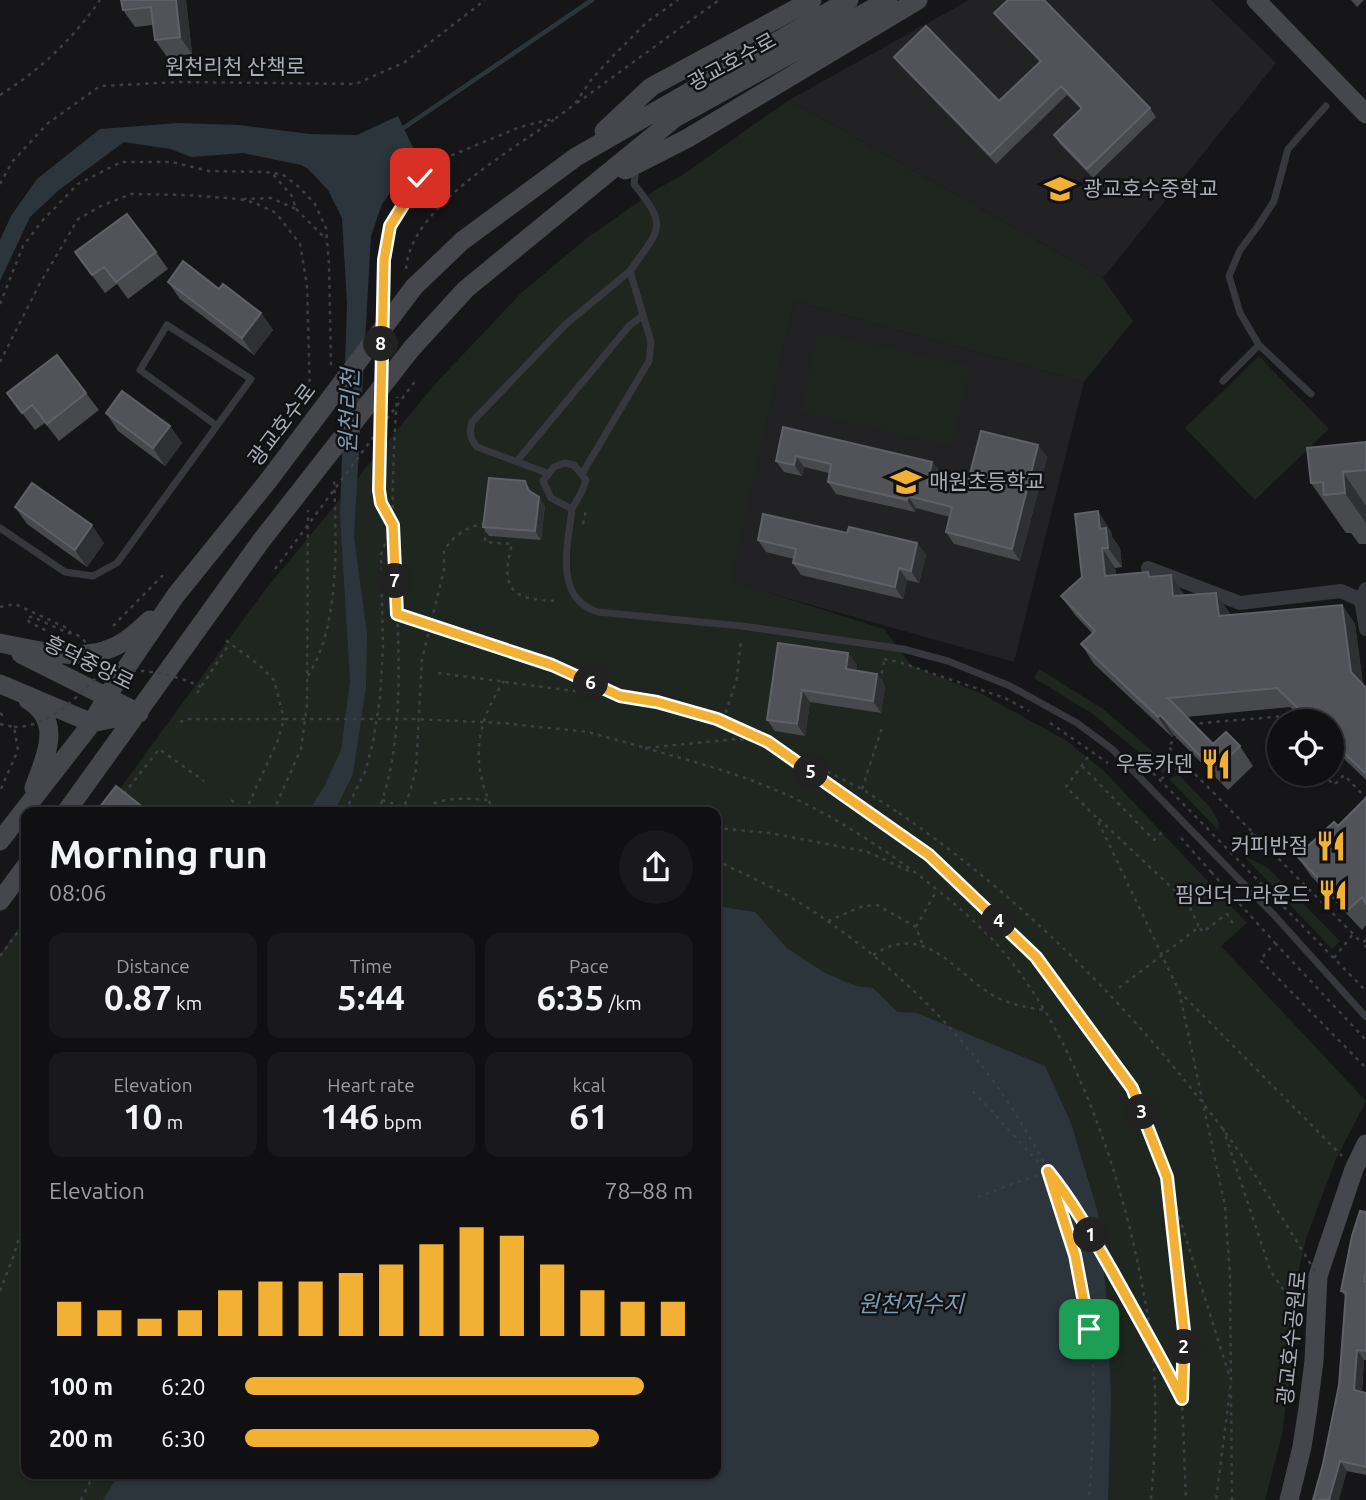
<!DOCTYPE html>
<html lang="en">
<head>
<meta charset="utf-8">
<style>
  :root { --surface:#101012; --page:#19191b; --text:#f1f3f6; --muted:#9c9d9f; --line:#303032; --accent:#f2b134 }
  body { margin:0; font-family:Ubuntu,"Noto Sans KR",sans-serif; background:var(--page); color:var(--text); height:100vh; display:flex; flex-direction:column; font-size:26px; white-space:nowrap }
  * { box-sizing:border-box; margin:0 }
  p { font-size:23px; color:var(--muted) }
  .icon { flex:none; width:38px; height:38px; fill:none; stroke:currentColor; stroke-width:2; stroke-linecap:round; stroke-linejoin:round }
  .map { position:relative; flex:1; overflow:hidden }
  .side { position:absolute; left:21px; top:807px; width:700px; height:672px; display:flex; flex-direction:column; background:var(--surface); border-radius:14px; box-shadow:0 2px 5px #0004,0 0 0 2px var(--line) }
  .side>* { flex:none }
  .controls { position:absolute; left:1267px; top:709px; display:grid; gap:14px }
  .controls a { display:grid; place-items:center; width:77px; height:77px; border-radius:50%; background:var(--surface); box-shadow:0 2px 5px #0004,0 0 0 2px var(--line); font-size:35px }
  .pin { position:absolute; display:grid; place-items:center; width:60px; height:60px; color:#fff; margin:-30px; border-radius:14px; box-shadow:0 4px 10px #0006 }
  .km { position:absolute; width:35px; height:35px; margin:-18px; border-radius:50%; background:#222; color:#fff; font-size:19px; line-height:35px; text-align:center }
  .round { display:grid; place-items:center; flex:none; width:74px; height:74px; border-radius:37px; background:var(--page) }
  .summary { display:flex; align-items:center; justify-content:space-between; height:119px; padding:0 28px }
  h1 { font-size:38px; font-weight:600; line-height:52px }
  .figures { display:grid; grid-template-columns:repeat(3,1fr); gap:10px; height:119px; padding:7px 28px }
  .figures div { display:grid; align-content:center; border-radius:14px; background:var(--page); text-align:center }
  .figures b { font-size:35px; font-weight:600 }
  .figures small { font-size:19px; font-weight:400 }
  .figures p { font-size:19px }
  .chart { height:196px; padding:14px 28px }
  .chart p { display:flex; justify-content:space-between }
  .chart svg { width:100%; height:126px; margin-top:7px; stroke:var(--accent); stroke-width:6 }
  ul { padding:0 28px; list-style:none; font-size:23px }
  li { display:grid; grid-template-columns:112px 84px 1fr; align-items:center; height:52px }
  li i { height:18px; border-radius:9px; background:var(--accent) }
  .map>svg:first-child { display:block }
  .built { fill:#222225 }
  .green { fill:#1e261f }
  .water { fill:#2c353c }
  .lines { fill:none; stroke-linecap:round; stroke-linejoin:round }
  .stream { stroke:#2c353c; stroke-width:4.5 }
  .path { stroke:#3d3f44; stroke-width:2.5; stroke-dasharray:3.5 5; stroke-linecap:butt }
  .lane { stroke:#37383d; stroke-width:7 }
  .street { stroke:#37383d; stroke-width:14 }
  .secondary { stroke:#45474d; stroke-width:19 }
  .path-bridge { stroke:#3d3f44; stroke-width:2.5; stroke-dasharray:3.5 5; stroke-linecap:butt }
  .secondary-bridge { stroke:#45474d; stroke-width:19 }
  .wall { fill:#47494d }
  .shaded-wall { fill:#2f3033 }
  .building { fill:#525359; stroke:#5f6168; stroke-width:2 }
  .route-casing { stroke:#fff; stroke-width:14 }
  .route { stroke:#f2b134; stroke-width:9 }
  .labels { text-anchor:middle; stroke-width:5; stroke-linejoin:round; paint-order:stroke }
  .street-label { font-size:21px; fill:#a8adb8; stroke:#111113 }
  .poi-label { font-size:21px; fill:#a8adb8; stroke:#111113; text-anchor:end }
  .water-label { font-size:23px; font-style:italic; fill:#7f9bb3; stroke:#111113 }
</style>
</head>
<body>
<div class="map">
<svg width="1366" height="1500" viewBox="0 0 1366 1500">
  <rect width="100%" height="100%" fill="#161618"/>
  <path class="built" d="M 969,0 L 1211,0 L 1276,63 L 1103,278 L 789,100 Z
    M 794,301 L 1084,382 L 1014,662 L 730,582 Z"/>
  <path class="green" d="M 789,100 L 1103,278 L 1133,321 L 1084,382 L 794,301 L 731,581 L 884,629 L 911,665 L 982,694 L 1067,741 L 1104,771 L 1247,923 L 1221,946 L 1366,1101 L 1335,1161 L 1306,1239 L 1296,1282 L 1292,1358 L 1282,1435 L 1265,1500 L 0,1500 L 0,954 L 26,918 L 26,1474 L 716,1474 L 716,812 L 103,812 L 265,590 L 436,383 L 521,293 L 587,238 L 657,189 L 684,174 Z
    M 818,332 L 970,366 L 952,446 L 800,412 Z
    M 1259,356 L 1329,429 L 1255,500 L 1185,428 Z
    M 1039,669 L 1103,709 L 1171,767 L 1163,773 L 1093,714 L 1034,678 Z
    M 1178,774 L 1210,807 L 1219,823 L 1218,830 L 1169,779 Z
    M 1243,855 L 1268,868 L 1340,941 L 1332,949 Z"/>
  <path class="water" d="M 398,116 L 417,156 L 382,204 L 371,236 L 354,537 L 367,633 L 366,687 L 353,774 L 334,812 L 308,812 L 324,787 L 341,750 L 350,681 L 340,517 L 347,304 L 342,218 L 328,190 L 308,169 L 301,165 L 243,153 L 191,157 L 170,149 L 124,142 L 59,190 L 30,217 L 0,281 L 0,240 L 11,216 L 37,179 L 100,129 L 178,123 L 239,125 L 310,134 L 357,135 Z
    M 716,906 L 755,912 L 787,948 L 825,973 L 856,986 L 873,988 L 897,1012 L 917,1013 L 1045,1066 L 1071,1123 L 1098,1213 L 1107,1304 L 1111,1399 L 1108,1500 L 103,1500 L 119,1474 L 716,1474 Z"/>
  <g class="lines">
    <path class="stream" d="M 399,131 L 592,0"/>
    <path class="path" d="M 0,95 C 40,70 73,39 100,0
      M 577,103 L 719,0
      M 0,184 L 12,162 L 47,124 L 100,86 L 179,82 L 356,84 L 405,62 L 485,0
      M 243,199 L 271,198 L 296,209 L 292,196 L 271,172
      M 296,209 L 326,239
      M 406,269 C 410,208 509,152 555,119
      M 381,299 L 382,277 L 390,226 L 420,178 L 433,163 L 520,127 L 556,118 L 574,105 L 591,80 L 613,56 L 647,22 L 678,0
      M 0,304 L 23,246 L 43,220 L 78,184 L 121,162 L 172,162 L 209,171 L 265,172 L 282,174 L 299,187 L 315,204 L 326,228 L 329,264 L 331,366
      M 0,362 L 39,285 L 78,219 L 101,206 L 131,194 L 186,195 L 239,199 L 255,203 L 276,213 L 300,244 L 307,285 L 310,395
      M 583,524 L 586,510
      M 486,529 L 485,542 L 512,544 C 499,592 514,600 559,601
      M 0,607 L 15,604 L 67,628 L 70,631 L 69,637
      M 397,614 L 552,665 L 617,695
      M 113,626 L 162,576 L 168,579
      M 53,634 L 29,622 L 27,617 L 33,617 L 68,633
      M 884,659 L 899,662 L 1005,698 L 1029,711
      M 438,673 L 657,702 L 717,719 L 768,742 L 929,855 L 1036,957 L 1132,1088 L 1167,1176 L 1184,1331 L 1182,1399 L 1186,1500
      M 308,676 C 341,624 336,538 334,478
      M 880,682 L 884,661
      M 197,693 L 230,643
      M 0,713 L 2,715 L 0,718
      M 723,721 L 737,678 L 741,639
      M 180,722 L 186,719 L 284,719 L 274,680 L 258,664 L 224,639
      M 1050,723 L 1108,763
      M 0,724 L 14,727 L 18,750 L 0,791
      M 1191,724 L 1285,716 L 1290,721
      M 1179,736 L 1168,746 L 1184,764
      M 774,745 L 862,789 L 899,813
      M 639,746 L 645,748 L 737,739 L 765,742
      M 645,748 C 687,760 731,771 771,788 C 844,818 929,877 985,932 C 1070,1016 1122,1174 1143,1290 C 1146,1307 1150,1324 1152,1342 C 1157,1395 1156,1447 1151,1500
      M 1088,757 L 1066,787 L 1096,817 L 1179,991 L 1342,1156
      M 1082,766 L 1154,840 L 1163,831
      M 1153,773 L 1366,991
      M 1323,774 L 1334,785 L 1344,775 L 1366,798
      M 1161,779 L 1185,764 L 1362,943
      M 862,789 L 882,728
      M 124,794 L 159,749 L 204,781
      M 231,800 L 246,811
      M 382,800 L 404,807 L 410,792 L 416,769 L 422,659 L 444,570 L 444,551 C 453,535 467,527 486,523
      M 245,812 L 278,740 L 284,719 L 293,719
      M 273,812 L 301,749 L 307,705 L 308,510
      M 345,812 L 365,772 L 373,742 L 380,698 L 383,648 L 381,554 L 393,525 C 371,494 379,454 379,418
      M 378,812 C 410,731 396,613 393,526 C 392,483 394,440 397,397
      M 419,812 C 439,796 464,798 488,800
      M 494,812 C 470,764 475,725 504,681
      M 1099,819 L 1188,903 L 1199,927
      M 716,828 L 770,833 L 868,852 L 909,871
      M 1181,838 L 1212,873
      M 1233,853 L 1253,833
      M 716,860 C 745,875 777,888 805,906 C 892,962 970,1037 1023,1126 C 1032,1141 1042,1157 1048,1172 C 1072,1231 1086,1295 1092,1357 C 1096,1405 1092,1453 1089,1500
      M 1213,872 L 1212,873 L 1275,943 L 1260,960 L 1366,1068
      M 828,921 L 863,906 L 877,905 L 916,927 L 923,946
      M 916,927 L 937,890
      M 1366,940 L 1362,943 L 1366,947
      M 1275,943 L 1366,1040
      M 873,955 C 927,920 954,974 996,997 C 1011,1005 1027,1007 1043,1010
      M 0,956 L 26,921
      M 1334,958 L 1353,934
      M 1119,988 L 1199,927 L 1203,932 L 1227,914 L 1234,925
      M 1179,991 L 1225,1206 L 1230,1276 L 1231,1382 L 1216,1500
      M 973,1091 L 1044,1168
      M 1223,1128 L 1270,1270 L 1297,1310
      M 1049,1173 L 1076,1209 L 1150,1336
      M 1169,1184 L 1230,1378
      M 978,1197 L 1048,1171
      M 0,1291 L 14,1255 L 26,1213
      M 1153,1342 L 1182,1399
      M 1231,1395 L 1232,1500
      M 81,1500 L 94,1474"/>
    <path class="lane" d="M 630,271 C 660,228 669,228 634,184 L 636,168
      M 1223,381 L 1259,345
      M 1311,394 L 1259,345 L 1240,313 L 1229,276 L 1240,250 L 1258,226 L 1274,201 L 1288,149 L 1326,106
      M 517,461 L 629,326 L 642,316
      M 565,463 L 574,465 L 586,480 L 582,491 L 572,509 L 551,498 L 543,481 L 554,467 Z
      M 547,473 L 477,447 C 470,438 469,432 472,422 L 566,324 L 630,271 L 651,342 L 649,361 L 582,474
      M 572,509 C 568,545 553,598 598,612 L 742,626 L 903,649 L 948,661 L 1010,686 L 1077,723 L 1112,749 L 1274,915 L 1366,1017
      M 0,528 L 65,572 L 93,576 L 117,563 L 251,379 L 167,325 L 140,370 L 217,426"/>
    <path class="street" d="M 1148,568 L 1240,603 L 1341,591 L 1361,600
      M 1366,589 L 1361,600 L 1366,629"/>
    <path class="secondary" d="M 1256,0 L 1366,114
      M 604,131 L 651,87 L 812,0
      M 625,170 L 688,138 L 918,0
      M 414,287 L 462,241 L 576,157 L 849,0
      M 412,348 L 466,289 L 675,118 L 888,0
      M 0,643 C 42,651 91,667 129,638 C 136,633 143,626 150,620
      M 21,654 L 139,713
      M 0,684 L 92,723 L 139,713
      M 28,700 C 64,722 45,757 34,788
      M 66,812 L 261,541
      M 0,841 L 92,723 L 107,696 L 176,595 L 268,481
      M 0,901 L 26,866
      M 1289,1500 L 1302,1447 L 1308,1408 L 1314,1361 L 1318,1276 L 1354,1169 L 1366,1144"/>
    <path class="path-bridge" d="M 275,569 L 416,380
      M 68,633 C 89,633 93,660 99,676
      M 293,719 L 413,719 L 502,723 L 588,732 L 639,746
      M 14,727 C 43,727 65,708 84,690 C 89,685 95,678 101,675 C 128,664 176,674 201,687
      M 899,813 C 1022,898 1132,1008 1222,1128 C 1257,1175 1287,1226 1318,1276"/>
    <path class="secondary-bridge" d="M 268,481 L 414,287
      M 261,541 L 412,348"/>
  </g>
  <path class="wall" d="M 186,0 L 192,54 L 167,57 L 155,40 L 153,25 L 135,27 L 123,10 Z
    M 1351,0 L 1364,0 L 1357,7 Z
    M 994,13 L 1150,108 L 1156,117 L 1093,178 L 1060,144 L 1054,135 L 1081,109 L 1067,95 L 996,164 L 901,66 L 894,57 L 999,101 L 1040,62 L 1001,22 Z
    M 75,252 L 156,252 L 168,269 L 128,299 L 117,284 L 105,293 Z
    M 168,282 L 261,313 L 273,330 L 254,355 L 180,299 Z
    M 7,393 L 86,393 L 99,410 L 59,441 L 45,423 L 35,430 Z
    M 106,413 L 170,426 L 182,443 L 165,466 L 118,431 Z
    M 783,427 L 932,462 L 941,473 L 938,486 L 965,493 L 1038,445 L 1047,457 L 1020,561 L 954,544 L 946,532 L 950,517 L 916,508 L 915,512 L 836,494 L 828,482 L 829,473 L 804,467 L 802,476 L 784,472 L 776,461 Z
    M 1366,442 L 1366,544 L 1359,544 L 1351,533 L 1346,533 L 1311,483 Z
    M 525,481 L 532,493 L 545,506 L 541,540 L 489,536 L 483,527 Z
    M 15,507 L 104,543 L 87,567 L 27,524 Z
    M 1111,531 L 1112,537 L 1120,548 L 1122,567 L 1115,568 L 1116,575 L 1152,577 L 1184,595 L 1229,612 L 1230,615 L 1342,605 L 1355,624 L 1363,685 L 1366,688 L 1366,780 L 1332,747 L 1332,721 L 1304,721 L 1290,707 L 1186,717 L 1213,744 L 1240,746 L 1253,766 L 1228,790 L 1174,735 L 1172,737 L 1094,664 L 1081,644 L 1092,633 L 1075,615 L 1061,596 L 1082,577 Z
    M 847,533 L 917,543 L 926,555 L 919,583 L 907,580 L 903,599 L 801,575 L 793,563 L 794,559 L 766,552 L 758,540 Z
    M 848,653 L 857,665 L 856,671 L 877,674 L 885,686 L 881,713 L 810,702 L 805,736 L 775,731 L 767,720 Z
    M 1366,798 L 1366,925 L 1362,930 L 1311,876 L 1297,856 L 1338,826 Z
    M 1366,1212 L 1366,1360 L 1364,1360 L 1362,1392 L 1366,1393 L 1366,1475 L 1347,1471 L 1323,1464 L 1339,1385 L 1346,1297 L 1341,1291 Z"/>
  <path class="shaded-wall" d="M 176,0 L 186,0 L 192,54 L 180,37 Z
    M 261,313 L 273,330 L 254,355 L 242,338 Z
    M 170,426 L 182,443 L 165,466 L 153,448 Z
    M 1038,445 L 1047,457 L 1020,561 L 1012,549 Z
    M 796,456 L 804,467 L 802,476 L 794,465 Z
    M 932,462 L 941,473 L 936,496 L 927,484 Z
    M 1343,472 L 1366,506 L 1366,523 L 1345,493 Z
    M 908,496 L 916,508 L 915,512 L 907,500 Z
    M 539,497 L 545,506 L 541,540 L 535,531 Z
    M 1098,511 L 1111,531 L 1112,537 L 1120,548 L 1122,567 L 1108,548 L 1100,529 Z
    M 92,525 L 104,543 L 87,567 L 75,550 Z
    M 917,543 L 926,555 L 919,583 L 911,571 Z
    M 1102,548 L 1115,568 L 1118,595 L 1105,576 Z
    M 899,568 L 907,580 L 903,599 L 895,587 Z
    M 1171,575 L 1184,594 L 1187,615 L 1173,596 Z
    M 1216,593 L 1229,612 L 1232,635 L 1219,616 Z
    M 1342,605 L 1355,624 L 1364,692 L 1351,672 Z
    M 848,653 L 857,665 L 854,681 L 846,669 Z
    M 877,674 L 885,686 L 881,713 L 873,701 Z
    M 802,690 L 810,702 L 805,736 L 797,724 Z
    M 1160,715 L 1174,735 L 1172,737 L 1158,717 Z
    M 1357,1350 L 1364,1360 L 1361,1400 L 1354,1390 Z
    M 1340,1461 L 1347,1471 L 1339,1500 L 1329,1500 Z"/>
  <path class="building" d="M 121,0 L 176,0 L 180,37 L 155,40 L 151,7 L 123,10 Z
    M 1008,0 L 1044,0 L 1150,108 L 1087,169 L 1054,135 L 1082,108 L 1061,86 L 990,155 L 894,57 L 926,26 L 999,101 L 1041,61 L 994,13 Z
    M 127,214 L 156,252 L 116,282 L 104,267 L 92,275 L 75,252 Z
    M 183,261 L 219,289 L 223,284 L 261,313 L 242,338 L 168,282 Z
    M 57,355 L 86,393 L 47,424 L 32,405 L 22,413 L 7,393 Z
    M 122,391 L 170,426 L 153,448 L 106,413 Z
    M 783,427 L 932,462 L 927,484 L 965,493 L 981,431 L 1038,445 L 1012,549 L 946,532 L 952,507 L 908,496 L 907,500 L 828,482 L 831,464 L 796,456 L 794,465 L 776,461 Z
    M 1366,442 L 1366,470 L 1343,472 L 1345,493 L 1324,495 L 1323,482 L 1311,483 L 1307,448 Z
    M 489,478 L 525,481 L 528,490 L 539,497 L 535,531 L 483,527 Z
    M 32,483 L 92,525 L 75,550 L 15,507 Z
    M 1098,511 L 1100,529 L 1106,528 L 1108,548 L 1102,548 L 1105,576 L 1148,572 L 1149,577 L 1171,575 L 1173,596 L 1216,593 L 1219,616 L 1342,605 L 1351,672 L 1366,688 L 1366,774 L 1332,741 L 1332,721 L 1311,721 L 1277,688 L 1168,698 L 1213,744 L 1226,732 L 1240,746 L 1215,771 L 1160,715 L 1158,717 L 1081,644 L 1095,631 L 1061,596 L 1082,577 L 1075,514 Z
    M 763,514 L 847,533 L 849,527 L 917,543 L 911,571 L 899,568 L 895,587 L 793,563 L 796,549 L 758,540 Z
    M 778,643 L 848,653 L 846,669 L 877,674 L 873,701 L 802,690 L 797,724 L 767,720 Z
    M 116,786 L 149,812 L 104,812 L 99,808 Z
    M 1366,798 L 1366,904 L 1362,897 L 1348,910 L 1297,856 L 1334,822 L 1338,826 Z
    M 1360,1211 L 1366,1212 L 1366,1270 L 1364,1281 L 1366,1282 L 1366,1351 L 1357,1350 L 1354,1390 L 1366,1393 L 1366,1467 L 1340,1461 L 1329,1500 L 1313,1500 L 1323,1464 L 1339,1385 L 1346,1292 L 1341,1291 L 1352,1236 Z"/>
  <g class="lines">
    <g class="route-casing">
      <path id="route" d="M 420,178 L 390,226 L 384,260 L 379,490 L 381,503 L 393,525 L 397,614 L 552,665 L 620,696 L 657,702 L 717,719 L 768,742 L 929,855 L 1036,957 L 1132,1088 L 1167,1177 L 1184,1331 L 1182,1399 C 1160,1356 1136,1314 1112,1271 C 1092,1236 1073,1202 1048,1171 L 1075,1255 L 1089,1329"/>
    </g>
    <use href="#route" class="route"/>
  </g>
  <defs>
    <g id="school-bare" transform="scale(2.415)"><path d="M0-5L7-2L0 1L-7-2ZM-4 1L0 2.5L4 1V4Q0 6-4 4Z" fill="#f2b134" stroke="#111113" stroke-width="2.5" paint-order="stroke"/></g>
    <g id="restaurant-bare" transform="scale(2.415)"><path d="M-5-6h1v4h1v-4h1v4h1v-4h1v5L-1.5 .5V6h-2V.5L-5-1ZM5-6V6H3V1.5H1.5Q1.5-4 5-6Z" fill="#f2b134" stroke="#111113" stroke-width="2.5" paint-order="stroke"/></g>
  </defs>
  <g fill-rule="evenodd">
    <use href="#school-bare" x="1060" y="189"/>
    <use href="#school-bare" x="906" y="482"/>
    <use href="#restaurant-bare" x="1216" y="764"/>
    <use href="#restaurant-bare" x="1331" y="846"/>
    <use href="#restaurant-bare" x="1333" y="895"/>
  </g>
  <g class="labels">
    <g class="street-label">
      <text transform="translate(732 62) rotate(-29)" y="7">광교호수로</text>
      <text x="235" y="74">원천리천 산책로</text>
      <text transform="translate(282 425) rotate(-53)" y="7">광교호수로</text>
      <text transform="translate(89 663) rotate(26)" y="7">흥덕중앙로</text>
      <text transform="translate(1292 1338) rotate(-84)" y="7">광교호수공원로</text>
    </g>
    <g class="poi-label">
      <text x="1083" y="196" text-anchor="start">광교호수중학교</text>
      <text x="929" y="489" text-anchor="start">매원초등학교</text>
      <text x="1193" y="771">우동카덴</text>
      <text x="1308" y="853">커피반점</text>
      <text x="1310" y="902">핌언더그라운드</text>
    </g>
    <g class="water-label">
      <text transform="translate(349 411) rotate(-88)" y="8">원천리천</text>
      <text x="911" y="1312">원천저수지</text>
    </g>
  </g>
</svg>
<div class="controls">
<a><svg class="icon" aria-label="locate" viewBox="0 0 24 24"><circle cx="12" cy="12" r="6"/><path d="M12 2v4M12 18v4M2 12h4M18 12h4"/></svg></a>
</div>
<div class="pin" style="left:1089px;top:1329px;background:#1e9e55"><svg class="icon" aria-label="arrive" viewBox="0 0 24 24"><path d="M6 21V4h12l-3 4 3 4H6"/></svg></div>
<div class="pin" style="left:420px;top:178px;background:#d93025"><svg class="icon" aria-label="check" viewBox="0 0 24 24"><path d="M5 12l5 5 9-10"/></svg></div>
<b class="km" style="left:1091px;top:1235px">1</b>
<b class="km" style="left:1184px;top:1347px">2</b>
<b class="km" style="left:1142px;top:1112px">3</b>
<b class="km" style="left:999px;top:921px">4</b>
<b class="km" style="left:811px;top:772px">5</b>
<b class="km" style="left:591px;top:683px">6</b>
<b class="km" style="left:395px;top:581px">7</b>
<b class="km" style="left:381px;top:344px">8</b>
<section class="side">
<div class="summary"><div><h1>Morning run</h1><p>08:06</p></div><a class="round"><svg class="icon" aria-label="share" viewBox="0 0 24 24"><path d="M12 15V3M7 8l5-5 5 5M5 13v7h14v-7"/></svg></a></div>
<div class="figures">
<div><p>Distance</p><b>0.87<small> km</small></b></div>
<div><p>Time</p><b>5:44</b></div>
<div><p>Pace</p><b>6:35<small> /km</small></b></div>
</div>
<div class="figures">
<div><p>Elevation</p><b>10<small> m</small></b></div>
<div><p>Heart rate</p><b>146<small> bpm</small></b></div>
<div><p>kcal</p><b>61</b></div>
</div>
<div class="chart"><p><span>Elevation</span>78–88 m</p>
<svg viewBox="0 0 160 44" preserveAspectRatio="none"><path d="M5 44V32M15 44V35M25 44V38M35 44V35M45 44V28M55 44V25M65 44V25M75 44V22M85 44V19M95 44V12M105 44V6M115 44V9M125 44V19M135 44V28M145 44V32M155 44V32"/></svg>
</div>
<ul>
<li><b>100 m</b>6:20<i style="width:89%"></i></li>
<li><b>200 m</b>6:30<i style="width:79%"></i></li>
</ul>
</section>
</div>
</body>
</html>
